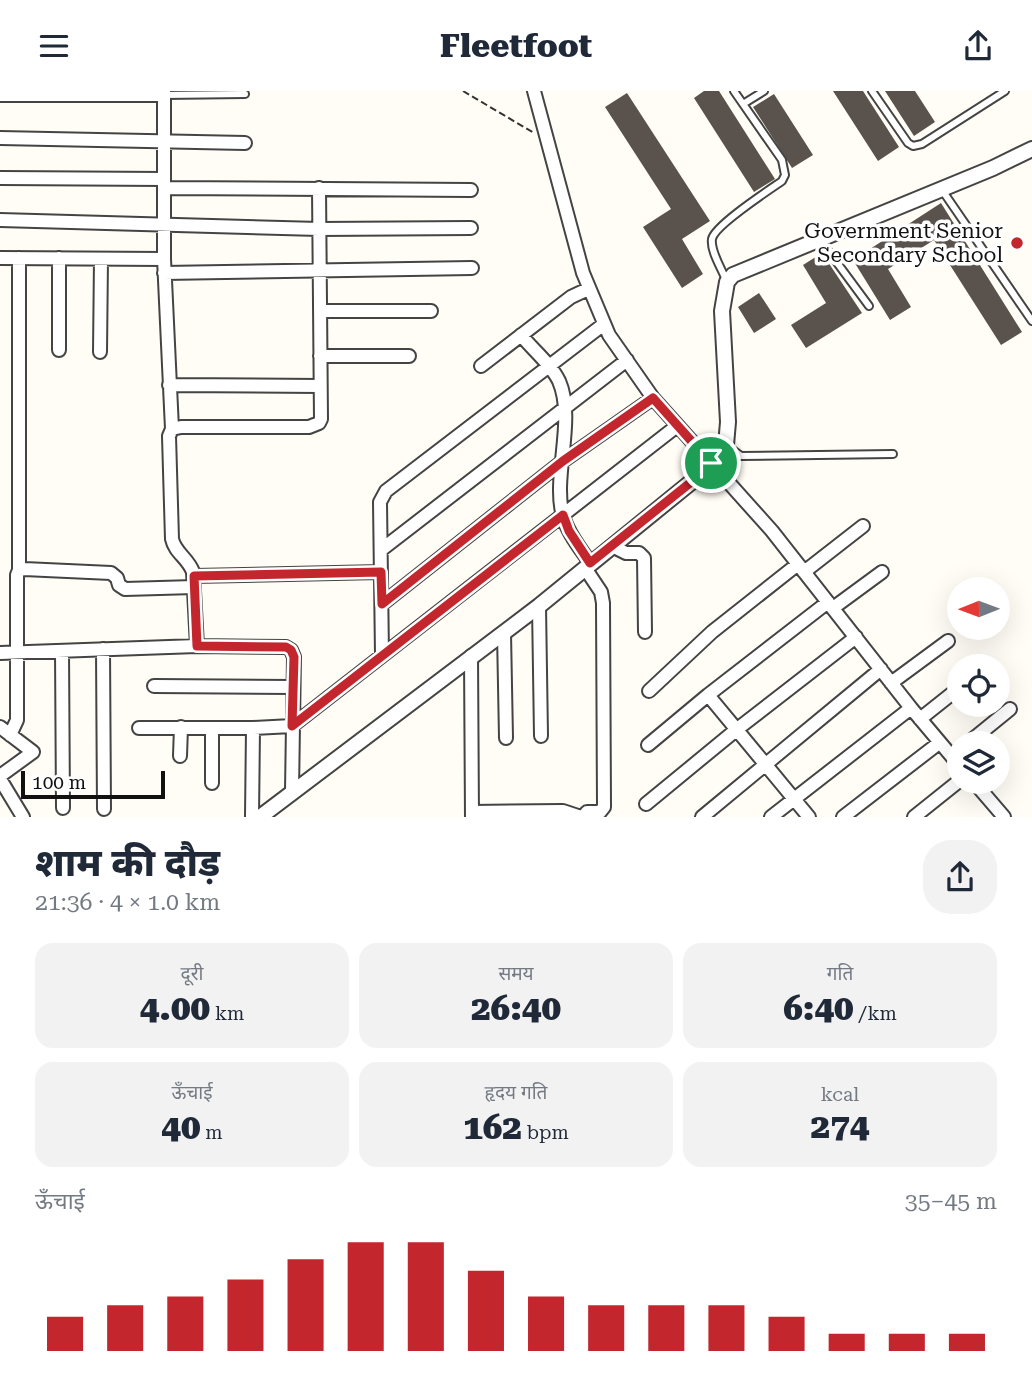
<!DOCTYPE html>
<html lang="hi">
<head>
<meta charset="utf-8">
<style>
  :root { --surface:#fff; --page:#f2f2f3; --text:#1f2937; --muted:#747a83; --accent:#c4262e }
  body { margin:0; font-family:"Roboto Serif","Noto Sans Devanagari",serif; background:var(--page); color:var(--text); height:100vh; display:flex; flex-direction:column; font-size:26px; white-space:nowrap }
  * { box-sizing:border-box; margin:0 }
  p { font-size:23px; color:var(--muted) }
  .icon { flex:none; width:38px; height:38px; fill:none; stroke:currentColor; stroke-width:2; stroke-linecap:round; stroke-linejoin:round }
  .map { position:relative; height:726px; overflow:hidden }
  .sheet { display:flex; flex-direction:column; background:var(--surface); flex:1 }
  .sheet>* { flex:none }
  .needle { width:46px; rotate:269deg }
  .fabs { position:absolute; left:947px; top:486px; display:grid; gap:14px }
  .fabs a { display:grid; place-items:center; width:63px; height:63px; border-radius:50%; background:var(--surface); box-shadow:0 7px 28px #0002; font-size:35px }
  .scale { position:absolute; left:21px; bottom:18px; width:144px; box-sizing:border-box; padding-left:7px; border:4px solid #111; border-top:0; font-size:19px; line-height:24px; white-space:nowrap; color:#111; -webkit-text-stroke:5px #fff; paint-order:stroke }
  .pin { position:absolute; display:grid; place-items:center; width:60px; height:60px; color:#fff; margin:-30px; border:4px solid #fff; border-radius:50%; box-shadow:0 2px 7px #0007 }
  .round { display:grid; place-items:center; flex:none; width:74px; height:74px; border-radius:28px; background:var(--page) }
  .head { display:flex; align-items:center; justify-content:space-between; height:119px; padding:0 35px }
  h1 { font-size:38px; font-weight:800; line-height:52px }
  .stats { display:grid; grid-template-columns:repeat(3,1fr); gap:10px; height:119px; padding:7px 35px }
  .stats div { display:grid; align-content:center; border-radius:18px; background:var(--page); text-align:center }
  .stats b { font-size:35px; font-weight:800 }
  .stats small { font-size:19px; font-weight:400 }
  .stats p { font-size:19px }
  .chart { height:196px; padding:14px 35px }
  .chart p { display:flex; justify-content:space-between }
  .chart svg { width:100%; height:126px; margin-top:7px; stroke:var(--accent); stroke-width:6 }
  header { display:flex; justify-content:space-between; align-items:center; height:91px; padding:0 35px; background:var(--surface); font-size:32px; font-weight:800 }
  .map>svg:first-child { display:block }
  .building { fill:#5a524d }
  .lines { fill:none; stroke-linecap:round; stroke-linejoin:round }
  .service-casing { stroke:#444; stroke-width:10 }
  .minor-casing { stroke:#444; stroke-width:16 }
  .tertiary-casing { stroke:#444; stroke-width:18 }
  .path { stroke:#333; stroke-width:2; stroke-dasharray:7 3.5; stroke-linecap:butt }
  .service { stroke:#fff; stroke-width:6 }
  .minor { stroke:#fff; stroke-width:12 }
  .tertiary { stroke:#fff; stroke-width:14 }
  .route-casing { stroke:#fff; stroke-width:14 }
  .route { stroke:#c4262e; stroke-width:9 }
  .poi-dot { fill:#c4262e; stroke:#fff; stroke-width:2.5 }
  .labels { text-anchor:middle; stroke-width:7; stroke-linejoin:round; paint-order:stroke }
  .poi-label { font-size:21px; fill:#111; stroke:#fff; text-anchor:end }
</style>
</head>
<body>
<header><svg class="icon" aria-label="menu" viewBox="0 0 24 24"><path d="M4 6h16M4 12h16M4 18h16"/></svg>Fleetfoot<svg class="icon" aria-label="share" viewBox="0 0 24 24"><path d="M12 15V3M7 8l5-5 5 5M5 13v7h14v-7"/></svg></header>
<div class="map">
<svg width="1032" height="726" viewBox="0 0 1032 726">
  <rect width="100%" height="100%" fill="#fffdf5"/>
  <path class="building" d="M 704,0 L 719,0 L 775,88 L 754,101 L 694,7 Z
    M 833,0 L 863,0 L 899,56 L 878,70 Z
    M 885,0 L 915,0 L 935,31 L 914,45 Z
    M 627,2 L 710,130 L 682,148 L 703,183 L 682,197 L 643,136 L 671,118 L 605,16 Z
    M 774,3 L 813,64 L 792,77 L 753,16 Z
    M 941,112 L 1022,241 L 1001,254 L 934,149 L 888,178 L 911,216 L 890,229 L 853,169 Z
    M 822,162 L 862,222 L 806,257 L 791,234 L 826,212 L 803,174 Z
    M 759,202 L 776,228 L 754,242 L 738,216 Z"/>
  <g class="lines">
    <g class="service-casing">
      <path id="service" d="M 872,0 L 908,52 L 913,55 L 922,53 L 1005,0
        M 164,4 L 245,3
        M 743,13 L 764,0
        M 942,99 L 1032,230
        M 821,150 L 869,215
        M 726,189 C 722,178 710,160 712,148 C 714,135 769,99 782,90 L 785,84 L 782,69 L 734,0
        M 726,354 L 741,365 L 893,363"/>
    </g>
    <g class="minor-casing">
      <path id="minor" d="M 164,0 L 164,168 L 172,338
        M 534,0 L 583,182 L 609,244 L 653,307 L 772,440 L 911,617 L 959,674
        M 0,4 L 164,4
        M 0,47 L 245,52
        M 0,87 L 164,88
        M 164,97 L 471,99
        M 0,129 L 319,138 L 471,137
        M 0,167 L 164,168
        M 19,167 L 19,479
        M 59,167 L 59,259
        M 164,182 L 472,177
        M 320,220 L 431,220
        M 521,244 C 533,259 551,273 559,290 C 576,329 552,386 563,425 C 568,443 581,458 590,472
        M 100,261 L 101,168
        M 320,265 L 409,265
        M 481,275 L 571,206 L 588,198
        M 169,294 L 320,295
        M 612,455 L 626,462 L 639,462 L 644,467 L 645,541
        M 381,459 L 627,269
        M 804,481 L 863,435
        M 194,485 L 381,481
        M 382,513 L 563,370 L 653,307
        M 539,515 L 541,645
        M 833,517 L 882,481
        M 504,542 L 506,647
        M 197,555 L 193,481 C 188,467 175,462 172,448 L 169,345 L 172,338 L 181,336 L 309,336 L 319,332 L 321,328 L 319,97
        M 103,558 L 104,718
        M 62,560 L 63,717
        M 0,562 L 197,555 L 286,556 L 291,559 L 294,566 L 292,701
        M 382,564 L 380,411 L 386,400 L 604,233
        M 471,565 L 472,726
        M 891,592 L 948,550
        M 154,595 L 293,596
        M 649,600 L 712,541 L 798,473
        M 708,604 L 809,726
        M 920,628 L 959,597
        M 0,636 L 33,661 L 0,685
        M 139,637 L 253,637 L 292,635 L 677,335
        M 10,644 L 17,629 L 17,484 L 19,479 L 24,478 L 111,482 L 117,487 L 119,494 L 125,498 L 194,496
        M 967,653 L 1010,618
        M 648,654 L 708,604 L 828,511
        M 180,665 L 181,636
        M 0,688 L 23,726
        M 974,691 L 1004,726
        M 212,692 L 212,637
        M 646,713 L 736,639 L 856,546
        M 472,721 L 563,720 L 581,726
        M 252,726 L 253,637
        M 583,726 L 587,721 L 600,721 L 604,716 L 603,512 L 601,501 L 585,477
        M 702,726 L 881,578
        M 771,726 L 911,617
        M 843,726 L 939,652
        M 914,726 L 959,690"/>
    </g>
    <g class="tertiary-casing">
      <path id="tertiary" d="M 260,726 L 539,515 L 695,388 L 721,362 L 726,354 L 728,331 L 722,220 L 727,191 L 733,184 L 993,77 L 1032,58"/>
    </g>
    <path class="path" d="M 463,0 L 534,42"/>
    <use href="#service" class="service"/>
    <use href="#minor" class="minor"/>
    <use href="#tertiary" class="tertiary"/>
  </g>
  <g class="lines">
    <g class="route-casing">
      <path id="route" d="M 653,307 L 711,372 L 695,388 L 590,472 L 569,440 L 563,424 L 292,635 L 294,566 L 291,559 L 286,556 L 197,555 L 194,485 L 381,481 L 382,513 L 563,370 Z"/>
    </g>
    <use href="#route" class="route"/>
  </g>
  <circle class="poi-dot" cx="1017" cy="152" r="7"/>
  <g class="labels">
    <g class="poi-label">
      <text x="1003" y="147">Government Senior<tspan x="1003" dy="24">Secondary School</tspan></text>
    </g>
  </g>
</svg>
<div class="fabs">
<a><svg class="needle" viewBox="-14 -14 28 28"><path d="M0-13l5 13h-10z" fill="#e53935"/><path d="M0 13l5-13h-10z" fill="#747a83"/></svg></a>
<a><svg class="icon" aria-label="locate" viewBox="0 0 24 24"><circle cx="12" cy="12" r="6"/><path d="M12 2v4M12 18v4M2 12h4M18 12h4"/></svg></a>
<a><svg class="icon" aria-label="layers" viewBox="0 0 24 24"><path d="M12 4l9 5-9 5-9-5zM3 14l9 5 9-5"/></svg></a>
</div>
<div class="scale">100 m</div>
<div class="pin" style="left:711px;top:372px;background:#1e9e55"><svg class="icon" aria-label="arrive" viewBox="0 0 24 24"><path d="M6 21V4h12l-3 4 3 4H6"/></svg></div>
</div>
<section class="sheet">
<div class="head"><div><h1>शाम की दौड़</h1><p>21:36 · 4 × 1.0 km</p></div><a class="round"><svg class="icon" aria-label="share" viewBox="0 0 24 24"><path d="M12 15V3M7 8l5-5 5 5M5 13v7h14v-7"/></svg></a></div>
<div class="stats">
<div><p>दूरी</p><b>4.00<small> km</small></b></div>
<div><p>समय</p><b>26:40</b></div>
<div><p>गति</p><b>6:40<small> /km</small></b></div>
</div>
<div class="stats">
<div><p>ऊँचाई</p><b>40<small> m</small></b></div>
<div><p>हृदय गति</p><b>162<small> bpm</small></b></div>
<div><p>kcal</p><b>274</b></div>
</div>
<div class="chart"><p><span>ऊँचाई</span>35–45 m</p>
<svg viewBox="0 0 160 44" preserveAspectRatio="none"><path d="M5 44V32M15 44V28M25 44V25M35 44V19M45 44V12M55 44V6M65 44V6M75 44V16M85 44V25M95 44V28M105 44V28M115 44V28M125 44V32M135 44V38M145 44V38M155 44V38"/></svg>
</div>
</section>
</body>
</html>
